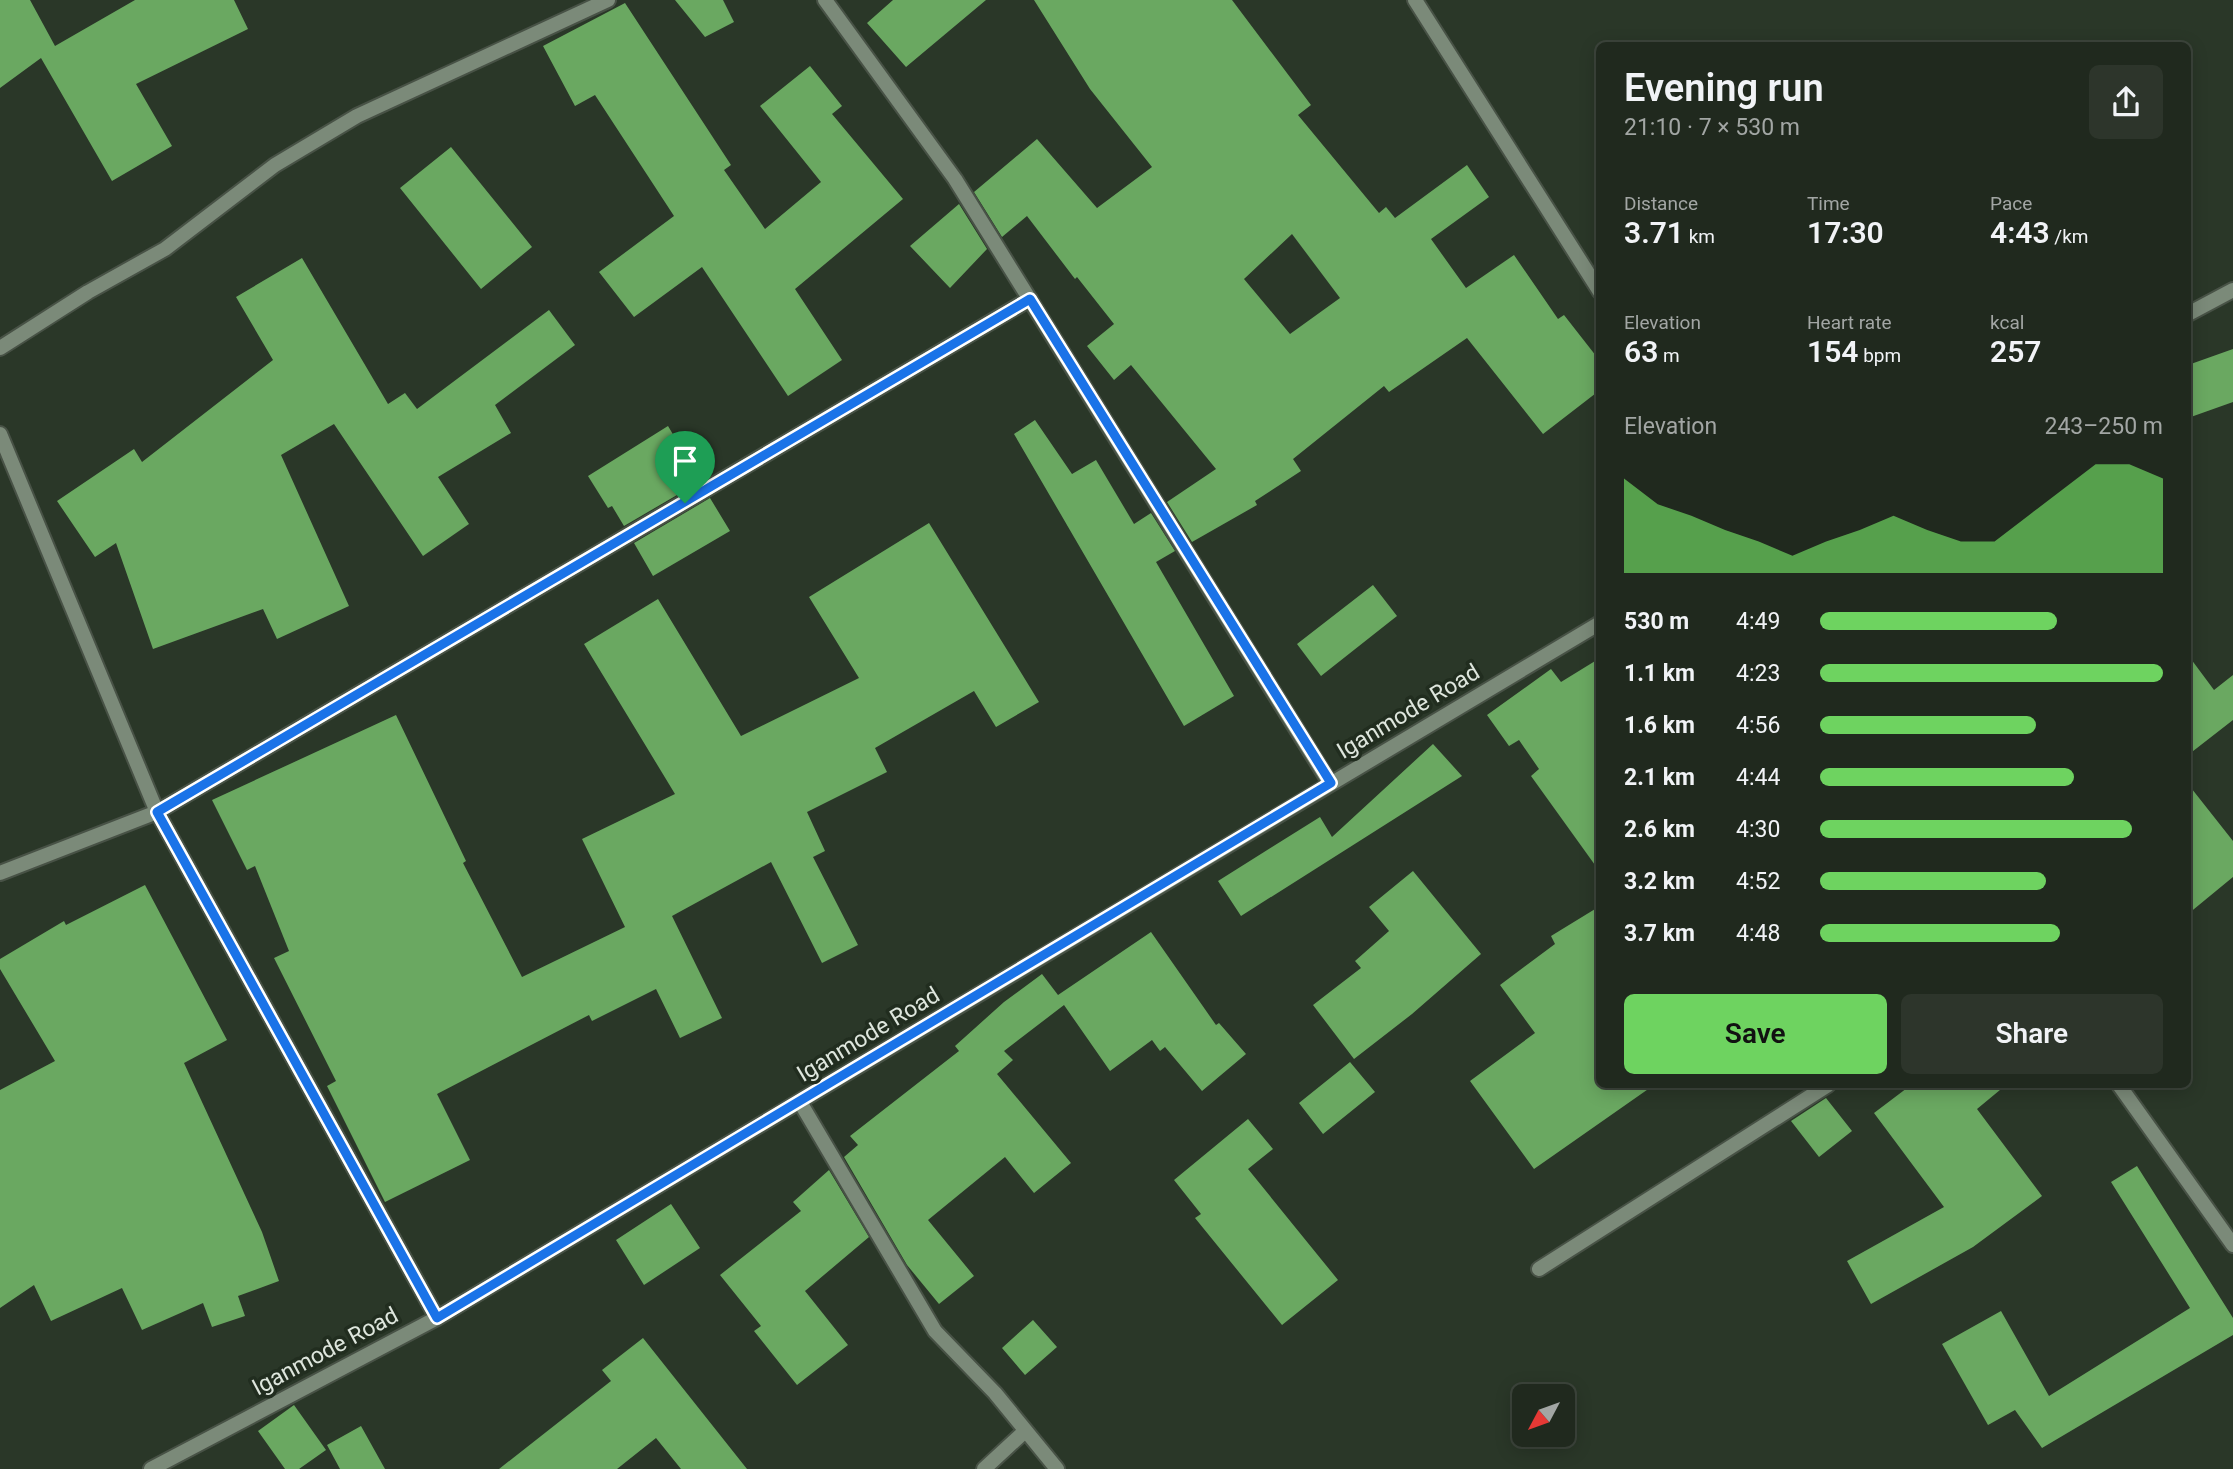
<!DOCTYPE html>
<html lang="en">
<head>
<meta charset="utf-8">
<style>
  :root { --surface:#20291e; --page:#2d352b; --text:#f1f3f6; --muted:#a2a6a4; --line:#3d453c; --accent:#6ed360 }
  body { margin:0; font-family:Roboto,sans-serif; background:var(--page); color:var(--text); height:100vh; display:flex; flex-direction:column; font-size:26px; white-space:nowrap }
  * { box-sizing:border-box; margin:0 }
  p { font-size:23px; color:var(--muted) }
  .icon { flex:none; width:38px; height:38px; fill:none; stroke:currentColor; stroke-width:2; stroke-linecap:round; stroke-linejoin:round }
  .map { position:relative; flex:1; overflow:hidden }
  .side { position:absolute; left:1596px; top:42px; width:595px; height:1046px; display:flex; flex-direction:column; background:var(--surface); border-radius:10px; box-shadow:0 4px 18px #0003,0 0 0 2px var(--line) }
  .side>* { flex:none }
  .needle { width:46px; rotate:229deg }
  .controls { position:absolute; left:1512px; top:1384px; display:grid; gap:14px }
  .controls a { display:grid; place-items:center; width:63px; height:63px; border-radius:10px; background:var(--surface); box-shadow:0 4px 18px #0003,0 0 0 2px var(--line); font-size:35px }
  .pin { position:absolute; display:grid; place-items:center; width:60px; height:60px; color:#fff; margin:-72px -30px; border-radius:50% 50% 50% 0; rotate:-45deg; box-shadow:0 0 7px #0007 }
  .pin .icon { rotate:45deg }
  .round { display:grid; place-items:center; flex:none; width:74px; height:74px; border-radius:10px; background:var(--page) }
  .head { display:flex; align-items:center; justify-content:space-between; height:119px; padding:0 28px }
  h1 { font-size:38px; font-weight:600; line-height:52px }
  .figures { display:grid; grid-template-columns:repeat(3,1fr); gap:10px; height:119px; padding:7px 28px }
  .figures div { display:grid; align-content:center }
  .figures b { font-size:30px; font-weight:600 }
  .figures small { font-size:19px; font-weight:400 }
  .figures p { font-size:19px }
  .chart { height:196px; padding:14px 28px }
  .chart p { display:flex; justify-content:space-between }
  .chart svg { width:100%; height:126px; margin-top:7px; fill:var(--accent); opacity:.7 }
  .button { display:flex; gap:14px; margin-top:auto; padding:14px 28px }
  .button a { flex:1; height:80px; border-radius:10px; background:var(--accent); color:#111; font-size:28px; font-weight:600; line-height:80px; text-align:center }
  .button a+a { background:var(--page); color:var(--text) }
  ul { padding:0 28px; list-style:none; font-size:23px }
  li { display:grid; grid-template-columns:112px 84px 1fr; align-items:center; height:52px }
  li i { height:18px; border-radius:9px; background:var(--accent) }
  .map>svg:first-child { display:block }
  .building { fill:#6aa861; fill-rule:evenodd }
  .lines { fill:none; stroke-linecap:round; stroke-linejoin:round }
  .street-casing { stroke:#485246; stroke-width:18 }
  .street { stroke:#7b8a79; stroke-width:14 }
  .route-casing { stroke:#fff; stroke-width:14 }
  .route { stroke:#1a73e8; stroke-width:9 }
  .labels { text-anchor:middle; stroke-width:7; stroke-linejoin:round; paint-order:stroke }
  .street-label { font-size:23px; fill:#dee6dd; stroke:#212d1f }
</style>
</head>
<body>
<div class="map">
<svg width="2233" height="1469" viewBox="0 0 2233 1469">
  <rect width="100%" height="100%" fill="#2a3728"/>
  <path class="building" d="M 0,0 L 30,0 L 55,46 L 135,0 L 234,0 L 248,29 L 136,84 L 172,146 L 112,181 L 41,58 L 0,88 Z
    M 675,0 L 723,0 L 734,22 L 705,37 Z
    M 893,0 L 986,0 L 906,67 L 867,23 Z
    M 1034,0 L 1232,0 L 1311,105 L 1298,115 L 1379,213 L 1386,207 L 1395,218 L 1467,165 L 1489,197 L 1431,239 L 1466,288 L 1514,255 L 1558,319 L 1564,315 L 1600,361 L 1600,390 L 1543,434 L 1467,338 L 1389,392 L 1384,386 L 1293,459 L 1301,471 L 1255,501 L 1257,505 L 1192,542 L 1167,502 L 1216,469 L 1131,365 L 1114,380 L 1087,346 L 1114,324 L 1077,277 L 1075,279 L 1027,216 L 1002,237 L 974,192 L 1037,139 L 1097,208 L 1152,167 L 1090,89 ZM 1292,234 L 1340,298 L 1290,334 L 1244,279 Z
    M 625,3 L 731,165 L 724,170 L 765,229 L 821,182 L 760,106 L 810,66 L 842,106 L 832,114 L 903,199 L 795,289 L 842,360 L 788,396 L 702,267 L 634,317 L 599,272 L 674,216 L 595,95 L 575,106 L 543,46 Z
    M 451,147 L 532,247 L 481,289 L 400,188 Z
    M 959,204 L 987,249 L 950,288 L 910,246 Z
    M 302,258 L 388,404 L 405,393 L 417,409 L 549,310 L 575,345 L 495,405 L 511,433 L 438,477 L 469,524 L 423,556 L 334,424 L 281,455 L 349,606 L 277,639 L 263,609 L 153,649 L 116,543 L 95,557 L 57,501 L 134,449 L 142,462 L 273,360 L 236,297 Z
    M 2233,349 L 2233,402 L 2188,418 L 2188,365 Z
    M 1035,420 L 1072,474 L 1096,460 L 1134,524 L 1151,513 L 1175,551 L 1156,562 L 1234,696 L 1184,726 L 1014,434 Z
    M 668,426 L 701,481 L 624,526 L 612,506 L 608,508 L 588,476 Z
    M 710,498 L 730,531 L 653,576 L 634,543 Z
    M 929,523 L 1039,702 L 996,727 L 974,691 L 875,748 L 887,772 L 807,812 L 825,851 L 813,857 L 858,945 L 822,963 L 771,862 L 672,916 L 722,1018 L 680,1038 L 656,989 L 592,1021 L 589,1015 L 437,1094 L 470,1160 L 385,1202 L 327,1086 L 336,1081 L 274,958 L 289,951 L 255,866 L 247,870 L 212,800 L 396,715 L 466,861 L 463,863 L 522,977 L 625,927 L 582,839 L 675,794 L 584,644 L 658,599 L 741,736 L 859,678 L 809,597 Z
    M 1373,585 L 1397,616 L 1321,676 L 1297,644 Z
    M 2188,655 L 2214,690 L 2233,675 L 2233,720 L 2188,755 Z
    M 1600,658 L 1600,872 L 1531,776 L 1539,769 L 1519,740 L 1509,746 L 1487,715 L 1551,669 L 1561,682 Z
    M 1433,744 L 1462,776 L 1241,916 L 1218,881 L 1320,817 L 1332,837 Z
    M 2188,784 L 2233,841 L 2233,877 L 2188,914 Z
    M 1413,871 L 1481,954 L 1412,1014 L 1354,1059 L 1313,1005 L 1361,968 L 1355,961 L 1389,931 L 1369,907 Z
    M 145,885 L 227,1040 L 184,1063 L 262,1232 L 279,1281 L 238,1296 L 245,1316 L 212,1327 L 203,1303 L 142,1330 L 122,1288 L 51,1321 L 34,1285 L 0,1308 L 0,1090 L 55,1061 L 0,969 L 0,959 L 64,921 L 66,925 Z
    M 1600,906 L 1600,1085 L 1654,1085 L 1534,1169 L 1470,1081 L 1535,1033 L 1500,985 L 1555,944 L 1551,936 Z
    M 1151,932 L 1216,1025 L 1219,1023 L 1246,1054 L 1202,1091 L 1165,1047 L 1160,1051 L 1152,1040 L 1110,1071 L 1064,1005 L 1004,1051 L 1013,1060 L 997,1074 L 1071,1163 L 1034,1193 L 1005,1157 L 928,1220 L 974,1276 L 939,1304 L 907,1265 L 844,1157 L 858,1145 L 850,1136 L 959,1051 L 955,1046 L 1004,1002 L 1042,974 L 1058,995 Z
    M 1350,1062 L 1375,1092 L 1323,1134 L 1299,1103 Z
    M 1911,1085 L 2006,1085 L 1977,1109 L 2042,1196 L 1973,1247 L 1871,1304 L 1847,1261 L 1944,1207 L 1874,1113 Z
    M 1826,1098 L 1852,1131 L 1819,1157 L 1791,1121 Z
    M 1248,1119 L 1273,1149 L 1248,1169 L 1338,1280 L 1282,1325 L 1195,1218 L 1201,1214 L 1174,1180 Z
    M 2137,1166 L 2233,1318 L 2233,1335 L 2042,1448 L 2015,1410 L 1988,1425 L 1942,1344 L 2001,1311 L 2049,1396 L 2190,1308 L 2111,1182 Z
    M 829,1170 L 869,1237 L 805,1291 L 848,1345 L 797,1385 L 754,1331 L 761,1326 L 720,1275 L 801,1211 L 793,1202 Z
    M 671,1204 L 700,1248 L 644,1285 L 616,1240 Z
    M 1033,1320 L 1057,1347 L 1025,1375 L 1002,1348 Z
    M 643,1338 L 747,1469 L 681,1469 L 656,1438 L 617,1469 L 499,1469 L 611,1381 L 602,1370 Z
    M 294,1405 L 326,1450 L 299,1469 L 285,1469 L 258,1431 Z
    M 361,1426 L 385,1469 L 340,1469 L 327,1445 Z"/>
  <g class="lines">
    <g class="street-casing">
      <path id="street" d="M 825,0 L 955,179 L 1330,783
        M 1415,0 L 1600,292
        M 2188,314 L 2233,290
        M 0,348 L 88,292 L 165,249 L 275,165 L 357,116 L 608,0
        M 0,434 L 157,812 L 437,1318
        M 0,873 L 157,812 L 1030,299
        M 2119,1085 L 2233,1245
        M 800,1102 L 935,1331 L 995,1393 L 1057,1469
        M 1539,1269 L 1828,1085
        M 151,1469 L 437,1318 L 1600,623
        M 984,1469 L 1025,1431"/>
    </g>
    <use href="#street" class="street"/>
  </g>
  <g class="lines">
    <g class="route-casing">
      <path id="route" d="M 1030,299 L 1331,783 L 437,1318 L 157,812 Z"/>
    </g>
    <use href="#route" class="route"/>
  </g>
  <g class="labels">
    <g class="street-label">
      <text transform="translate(1408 711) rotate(-31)" y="8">Iganmode Road</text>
      <text transform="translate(868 1034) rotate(-31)" y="8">Iganmode Road</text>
      <text transform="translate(325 1351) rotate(-28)" y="8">Iganmode Road</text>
    </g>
  </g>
</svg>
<div class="controls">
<a><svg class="needle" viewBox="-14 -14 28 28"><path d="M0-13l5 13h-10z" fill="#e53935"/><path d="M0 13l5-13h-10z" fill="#a2a6a4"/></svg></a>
</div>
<div class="pin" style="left:685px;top:503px;background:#1e9e55"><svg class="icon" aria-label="arrive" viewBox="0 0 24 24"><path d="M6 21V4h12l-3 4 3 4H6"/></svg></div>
<section class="side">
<div class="head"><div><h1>Evening run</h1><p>21:10 · 7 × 530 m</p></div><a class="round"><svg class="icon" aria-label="share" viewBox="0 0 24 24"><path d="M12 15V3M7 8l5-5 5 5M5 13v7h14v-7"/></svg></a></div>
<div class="figures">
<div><p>Distance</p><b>3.71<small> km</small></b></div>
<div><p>Time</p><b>17:30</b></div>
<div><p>Pace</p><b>4:43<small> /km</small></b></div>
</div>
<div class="figures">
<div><p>Elevation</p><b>63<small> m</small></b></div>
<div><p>Heart rate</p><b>154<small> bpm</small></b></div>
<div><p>kcal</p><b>257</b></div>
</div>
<div class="chart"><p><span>Elevation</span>243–250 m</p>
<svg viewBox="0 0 160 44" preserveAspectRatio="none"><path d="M0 44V11L10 20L20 24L30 29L40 33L50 38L60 33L70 29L80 24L90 29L100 33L110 33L120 24L130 15L140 6L150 6L160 11V44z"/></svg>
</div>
<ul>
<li><b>530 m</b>4:49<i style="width:69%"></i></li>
<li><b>1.1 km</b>4:23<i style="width:100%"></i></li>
<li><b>1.6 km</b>4:56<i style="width:63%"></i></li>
<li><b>2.1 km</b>4:44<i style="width:74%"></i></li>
<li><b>2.6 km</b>4:30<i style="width:91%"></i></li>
<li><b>3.2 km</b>4:52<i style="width:66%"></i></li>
<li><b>3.7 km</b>4:48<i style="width:70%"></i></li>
</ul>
<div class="button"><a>Save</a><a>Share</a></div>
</section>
</div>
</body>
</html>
